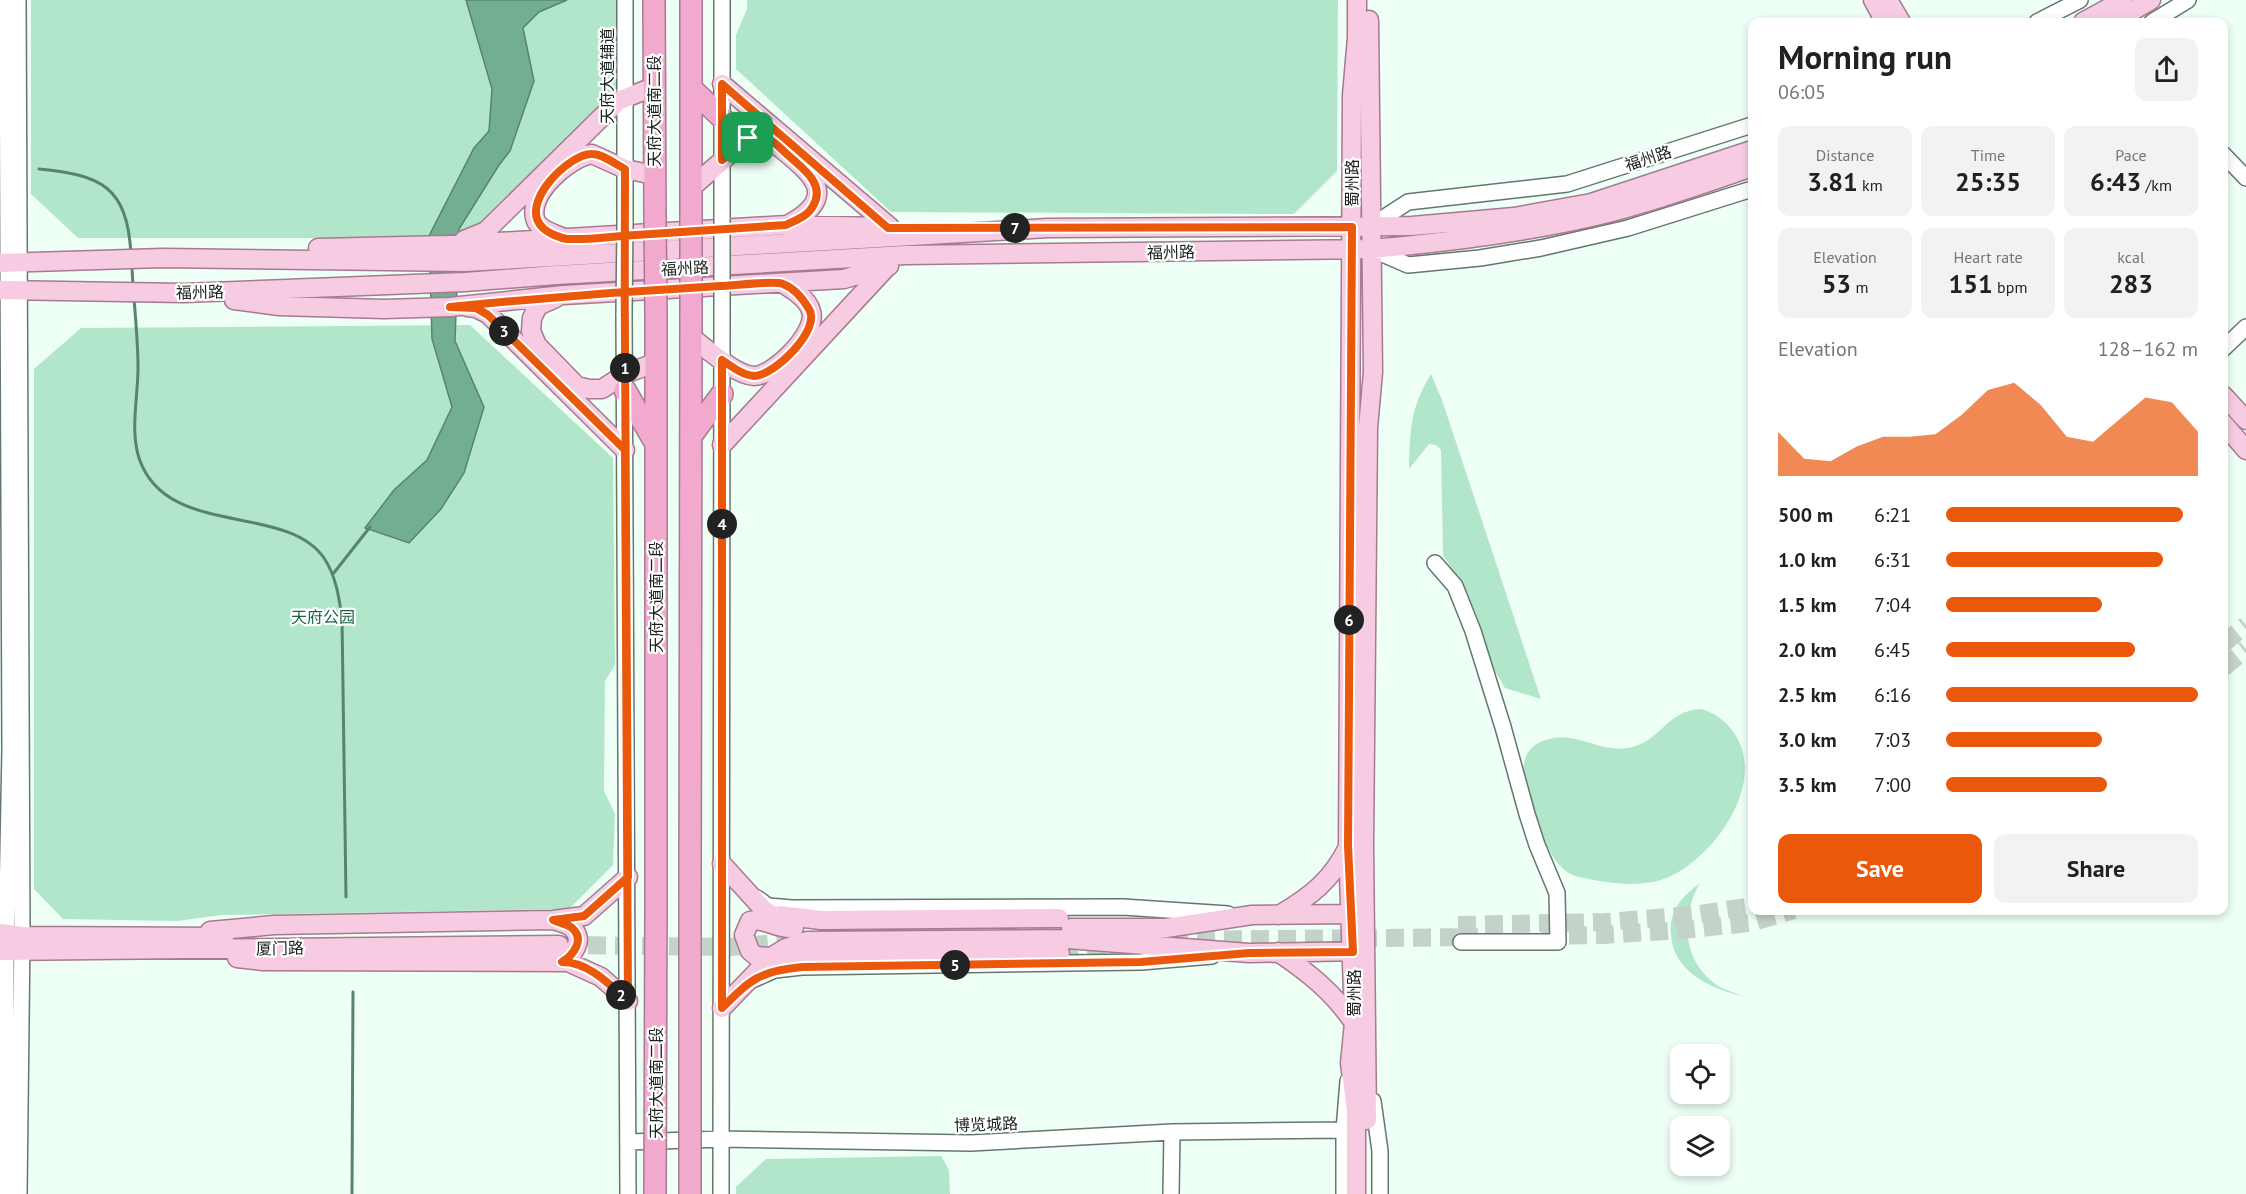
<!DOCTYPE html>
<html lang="en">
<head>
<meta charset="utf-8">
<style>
  :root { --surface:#fff; --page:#f2f2f2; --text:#202124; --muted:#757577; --accent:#ea580c }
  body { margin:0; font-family:"PT Sans","Noto Sans SC",sans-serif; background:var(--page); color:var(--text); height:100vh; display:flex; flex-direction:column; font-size:22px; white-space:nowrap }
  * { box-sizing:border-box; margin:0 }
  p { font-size:20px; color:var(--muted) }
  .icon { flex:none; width:33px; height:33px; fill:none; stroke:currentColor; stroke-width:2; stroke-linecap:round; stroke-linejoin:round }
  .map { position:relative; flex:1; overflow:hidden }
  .sheet { position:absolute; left:1748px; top:18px; width:480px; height:897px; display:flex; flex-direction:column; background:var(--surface); border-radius:12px; box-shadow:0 3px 9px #0003 }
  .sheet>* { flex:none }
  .buttons { position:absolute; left:1670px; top:1044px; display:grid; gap:12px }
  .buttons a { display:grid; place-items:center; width:60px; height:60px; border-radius:12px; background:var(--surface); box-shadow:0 3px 9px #0003; font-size:30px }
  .pin { position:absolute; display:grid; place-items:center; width:51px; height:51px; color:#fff; margin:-26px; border-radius:12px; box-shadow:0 3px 9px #0006 }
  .km { position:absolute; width:30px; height:30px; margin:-15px; border-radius:50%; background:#222; color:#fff; font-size:16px; line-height:30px; text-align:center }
  .round { display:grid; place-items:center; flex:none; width:63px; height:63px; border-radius:12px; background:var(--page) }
  .headline { display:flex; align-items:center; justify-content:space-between; height:102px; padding:0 30px }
  h1 { font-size:33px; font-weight:700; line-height:45px }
  .figures { display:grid; grid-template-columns:repeat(3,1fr); gap:9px; height:102px; padding:6px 30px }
  .figures div { display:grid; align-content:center; border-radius:12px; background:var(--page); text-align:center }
  .figures b { font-size:26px; font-weight:700 }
  .figures small { font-size:16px; font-weight:400 }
  .figures p { font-size:16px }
  .chart { height:168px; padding:12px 30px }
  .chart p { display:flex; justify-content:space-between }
  .chart svg { width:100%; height:108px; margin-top:6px; fill:var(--accent); opacity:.7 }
  .cta { display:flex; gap:12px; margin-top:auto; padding:12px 30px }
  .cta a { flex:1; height:69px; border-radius:12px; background:var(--accent); color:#fff; font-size:24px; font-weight:700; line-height:69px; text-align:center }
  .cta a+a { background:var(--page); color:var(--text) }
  ul { padding:0 30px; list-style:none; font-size:20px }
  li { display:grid; grid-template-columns:96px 72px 1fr; align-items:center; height:45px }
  li i { height:15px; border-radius:8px; background:var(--accent) }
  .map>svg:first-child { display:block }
  .green { fill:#b2e6ca }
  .water { fill:#72af90; stroke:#58846e; stroke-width:1.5 }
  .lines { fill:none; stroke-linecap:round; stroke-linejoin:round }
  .stream { stroke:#58846e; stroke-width:3 }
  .major-tunnel { stroke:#c4d3ca; stroke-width:18; stroke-dasharray:18 9; stroke-linecap:butt }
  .minor-casing { stroke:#64776d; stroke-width:18 }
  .major-casing { stroke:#a67a90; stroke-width:21 }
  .highway-casing { stroke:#a67a90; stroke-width:24 }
  .minor { stroke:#fff; stroke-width:15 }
  .major { stroke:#f7cce2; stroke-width:18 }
  .highway { stroke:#f1aace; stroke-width:21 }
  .minor-bridge-casing { stroke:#64776d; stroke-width:18; stroke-linecap:butt }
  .highway-bridge-casing { stroke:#a67a90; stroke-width:24; stroke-linecap:butt }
  .minor-bridge { stroke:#fff; stroke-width:15 }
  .highway-bridge { stroke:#f1aace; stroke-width:21 }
  .route-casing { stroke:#fff; stroke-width:12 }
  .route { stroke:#ea580c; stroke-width:8 }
  .labels { text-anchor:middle; stroke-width:4.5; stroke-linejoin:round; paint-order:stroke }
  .street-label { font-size:16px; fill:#1a211d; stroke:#fff }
  .park-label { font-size:16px; fill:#1d6446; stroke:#fff }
</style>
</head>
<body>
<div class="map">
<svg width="2246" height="1194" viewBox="0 0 2246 1194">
  <rect width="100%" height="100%" fill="#eefff5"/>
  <path class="green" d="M 31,0 L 619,0 L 619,86 L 472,232 L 412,238 L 78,238 L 31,194 Z
    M 747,0 L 1338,0 L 1337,171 L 1294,214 L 891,212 L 736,69 L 736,35 L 747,9 Z
    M 470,325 L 613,458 L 615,665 L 605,681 L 604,791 L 615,814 L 613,865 L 569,909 L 221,915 L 177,921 L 63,919 L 34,889 L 34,369 L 81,328 Z
    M 1431,374 L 1442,400 L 1541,699 L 1505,688 L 1489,661 L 1465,589 L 1443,555 L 1441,450 L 1436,445 L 1429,444 L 1409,469 C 1410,431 1410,408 1431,374 Z
    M 1701,709 C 1716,713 1728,723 1736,736 C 1766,785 1714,857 1669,877 C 1641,889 1607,883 1579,877 C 1558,873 1547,847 1540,830 C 1529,805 1507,754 1543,741 C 1552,738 1560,736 1570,738 C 1591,741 1609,753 1632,747 C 1661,740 1668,710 1701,709 Z
    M 1700,883 C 1679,919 1683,966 1722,988 C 1729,991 1737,994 1744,996 C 1712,990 1672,971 1671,934 C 1670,922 1672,913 1679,903 C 1685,895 1692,889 1700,883 Z
    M 941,1156 L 949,1170 L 950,1194 L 736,1194 L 736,1187 L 766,1159 Z"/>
  <path class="water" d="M 466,0 L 567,0 L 539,12 L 523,28 L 534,81 L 510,151 L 499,165 L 459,229 L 455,341 L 484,407 L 464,473 L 441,509 L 409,543 L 365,528 L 394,490 L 427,460 L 452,407 L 432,339 L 429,236 L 474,148 L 489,131 L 492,89 Z"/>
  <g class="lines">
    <path class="stream" d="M 39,169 C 101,175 127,186 131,254
      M 132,267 L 133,287
      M 134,299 C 136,322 138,345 138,368 C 138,397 130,430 139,458 C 166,539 285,502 324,558 C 336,576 339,597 342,618 L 346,897
      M 333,574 L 370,527
      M 352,1194 L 353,992"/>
    <path class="major-tunnel" d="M 2223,644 L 2246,625
      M 2223,668 L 2246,649
      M 1458,925 L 1606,922 L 1693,915 L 1752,906
      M 1542,936 L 1603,935 L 1682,930 L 1750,923 L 1794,910
      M 1170,940 L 1478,937
      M 561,945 L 731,947 L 800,941
      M 1060,953 L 1115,948"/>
    <g class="minor-casing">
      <path id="minor" d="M 18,0 L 22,936 L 19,1194
        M 722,0 L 722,219
        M 2037,22 L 2080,0
        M 2152,22 L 2188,0
        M 2223,154 L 2246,178
        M 625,223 L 625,0
        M 1371,226 L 1408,202 L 1567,184 L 1752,125
        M 1371,249 L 1408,265 L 1480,258 L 1541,248 L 1628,228 L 1752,189
        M 624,314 L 628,1194
        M 2223,349 L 2246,327
        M 1435,563 L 1455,586 L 1473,631 L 1503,727 L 1527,814 L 1537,845 L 1557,893 L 1558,942 L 1461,942
        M 757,898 L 768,906 L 792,908 L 1123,907 L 1228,914
        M 750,981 L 775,970 L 802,967 L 1141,962 L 1212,956
        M 1373,1101 L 1380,1151 L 1380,1194
        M 629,1142 L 721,1139 L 971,1143 L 1172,1132 L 1344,1130
        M 6,1194 L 6,951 L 10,750 L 7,0
        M 721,1194 L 722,311
        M 1171,1194 L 1172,1132
        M 1344,1194 L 1344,1130 L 1348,1081"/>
    </g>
    <g class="major-casing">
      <path id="major" d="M 1873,0 L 1885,22
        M 1888,0 L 1901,22
        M 2083,22 L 2123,0
        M 2114,22 L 2151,0
        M 722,84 L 890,227
        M 691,188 L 748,138 C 757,135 763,137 772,141 C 804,169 846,193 789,224
        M 564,238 C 555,234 540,230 536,221 C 525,195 570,157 592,154 L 625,169 L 654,175
        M 464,240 L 486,231 L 618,101 L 653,87
        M 318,248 L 447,245 L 786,225 L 886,227
        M 0,263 L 163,258 L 465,262 L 1048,228 L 1412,226 L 1514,217 L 1591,203 L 1752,150
        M 0,290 L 184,293 L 465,282 L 556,275 L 906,255 L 1371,249 C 1451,242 1533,232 1612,212 C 1659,200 1706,183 1752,167
        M 556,298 L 538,306 L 532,318 L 531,331 L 537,345 L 577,386 L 589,389 L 602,389 L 625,374 L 657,362
        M 234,300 L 279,306 L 384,309 L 450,307 L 564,295 L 844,279 L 889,266
        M 467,307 L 476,308 L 488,314 L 625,450
        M 691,337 C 706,348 735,375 754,376 C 774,376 818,332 811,311 C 808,299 792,289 782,283
        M 2223,395 L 2246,420
        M 2223,423 L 2246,450
        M 722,445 L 886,268
        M 722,864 L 764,910 L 781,921
        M 780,915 L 821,920 L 1059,918
        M 1279,915 C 1310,897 1332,880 1348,847
        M 553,920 C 559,922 568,924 572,928 C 586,940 572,956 562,962
        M 794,928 C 776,930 764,917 750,921 L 744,935 L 750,951 L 756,956 L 771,957 L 786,948 L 807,941 L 1067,939 L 1249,953 L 1363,951
        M 1071,928 L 1166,928 L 1252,915 L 1361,914
        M 210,931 L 274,925 L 553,920 L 584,916 L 628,877
        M 0,933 L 22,936 L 224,937
        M 0,951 L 559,945
        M 1278,952 C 1308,972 1334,993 1354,1023
        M 237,958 L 263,961 L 568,962 L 601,977 L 628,1001
        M 722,1008 L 771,957 L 785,954 L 1060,953
        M 1367,1120 L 1364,846 L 1368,428 L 1373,372 L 1369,20
        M 1356,1194 L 1356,1111 L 1350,1063 L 1354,1023 L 1348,846 L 1352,95 L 1357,38 L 1357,0"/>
    </g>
    <g class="highway-casing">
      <path id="highway" d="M 654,0 L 655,220
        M 691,0 L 691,219
        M 691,88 L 722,118
        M 656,316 L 656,902
        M 625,390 L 656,444
        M 691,436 L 722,394
        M 690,903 L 691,314"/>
    </g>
    <use href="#minor" class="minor"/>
    <use href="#major" class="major"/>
    <use href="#highway" class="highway"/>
    <g class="minor-bridge-casing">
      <path id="minor-bridge" d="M 722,219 L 722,311
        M 624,314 L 625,223"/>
    </g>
    <g class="highway-bridge-casing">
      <path id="highway-bridge" d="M 691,219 L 691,314
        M 655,220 L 656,316
        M 690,903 L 690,1194
        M 655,1194 L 656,902"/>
    </g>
    <use href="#minor-bridge" class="minor-bridge"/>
    <use href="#highway-bridge" class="highway-bridge"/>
  </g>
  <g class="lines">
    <g class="route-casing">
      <path id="route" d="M 748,138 C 754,136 760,135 766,138 C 775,141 782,150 789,156 C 803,169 826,184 813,206 C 808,216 796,220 786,225 C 736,228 686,232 636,235 C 614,236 590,240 567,239 C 560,238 548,233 543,228 C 517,204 570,153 592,154 C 603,154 615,164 625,169 C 624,405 626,641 628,877 L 584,916 L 553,920 C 559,923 568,924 572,928 C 586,940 572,956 562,962 C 589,962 610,985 628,1001 L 625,450 L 488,315 L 476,308 L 450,307 C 540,298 630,291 720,286 C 732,286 774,280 783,284 C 794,288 803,299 809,309 C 822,329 774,376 754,376 C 742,375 731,366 722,360 L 722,1008 C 751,979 760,971 802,967 L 1141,962 L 1249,953 L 1353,952 L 1348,846 L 1352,227 L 888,228 L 722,84 L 722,160 L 748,138"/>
    </g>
    <use href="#route" class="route"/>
  </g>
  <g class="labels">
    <g class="street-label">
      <text transform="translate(607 76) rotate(-90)" y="6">天府大道辅道</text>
      <text transform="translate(654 111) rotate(-90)" y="6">天府大道南二段</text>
      <text transform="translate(1648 158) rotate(-18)" y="6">福州路</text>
      <text transform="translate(1352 183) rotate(-90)" y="6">蜀州路</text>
      <text transform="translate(1171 252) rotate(-1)" y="6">福州路</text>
      <text transform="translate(685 268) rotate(-3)" y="6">福州路</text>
      <text transform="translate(200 292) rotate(-1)" y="6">福州路</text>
      <text transform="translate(656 597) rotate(-90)" y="6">天府大道南二段</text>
      <text transform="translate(280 948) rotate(-1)" y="6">厦门路</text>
      <text transform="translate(1354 993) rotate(-90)" y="6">蜀州路</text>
      <text transform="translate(656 1083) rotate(-90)" y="6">天府大道南二段</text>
      <text transform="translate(986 1124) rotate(-2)" y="6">博览城路</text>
    </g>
    <g class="park-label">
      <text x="323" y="623">天府公园</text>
    </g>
  </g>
</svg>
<div class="buttons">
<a><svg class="icon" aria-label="locate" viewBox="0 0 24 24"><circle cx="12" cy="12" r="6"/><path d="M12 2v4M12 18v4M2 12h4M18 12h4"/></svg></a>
<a><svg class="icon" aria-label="layers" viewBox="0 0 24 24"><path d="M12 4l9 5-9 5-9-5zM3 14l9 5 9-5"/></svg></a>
</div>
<div class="pin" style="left:748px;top:138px;background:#1e9e55"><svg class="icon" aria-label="arrive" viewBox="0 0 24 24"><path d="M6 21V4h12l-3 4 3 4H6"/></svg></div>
<b class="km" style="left:625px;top:368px">1</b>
<b class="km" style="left:621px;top:995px">2</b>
<b class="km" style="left:504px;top:331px">3</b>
<b class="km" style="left:722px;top:524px">4</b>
<b class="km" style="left:955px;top:965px">5</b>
<b class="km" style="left:1349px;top:620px">6</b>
<b class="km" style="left:1015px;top:228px">7</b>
<section class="sheet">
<div class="headline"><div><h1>Morning run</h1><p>06:05</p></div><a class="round"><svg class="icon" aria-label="share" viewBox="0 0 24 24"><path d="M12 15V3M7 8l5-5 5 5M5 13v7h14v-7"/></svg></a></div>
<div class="figures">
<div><p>Distance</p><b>3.81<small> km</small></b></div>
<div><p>Time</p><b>25:35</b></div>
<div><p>Pace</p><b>6:43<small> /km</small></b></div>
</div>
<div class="figures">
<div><p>Elevation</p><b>53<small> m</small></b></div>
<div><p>Heart rate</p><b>151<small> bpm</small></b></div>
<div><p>kcal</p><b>283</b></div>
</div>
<div class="chart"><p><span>Elevation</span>128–162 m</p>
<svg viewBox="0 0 160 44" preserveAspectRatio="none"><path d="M0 44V26L10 37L20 38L30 32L40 28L50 28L60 27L70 19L80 9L90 6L100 15L110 28L120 30L130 21L140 12L150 14L160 26V44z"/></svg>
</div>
<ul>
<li><b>500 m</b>6:21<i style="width:94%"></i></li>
<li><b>1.0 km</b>6:31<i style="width:86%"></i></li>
<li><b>1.5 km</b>7:04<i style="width:62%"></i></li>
<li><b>2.0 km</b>6:45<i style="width:75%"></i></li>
<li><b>2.5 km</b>6:16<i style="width:100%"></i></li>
<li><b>3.0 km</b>7:03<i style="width:62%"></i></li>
<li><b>3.5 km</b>7:00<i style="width:64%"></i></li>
</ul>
<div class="cta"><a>Save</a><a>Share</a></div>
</section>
</div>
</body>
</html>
